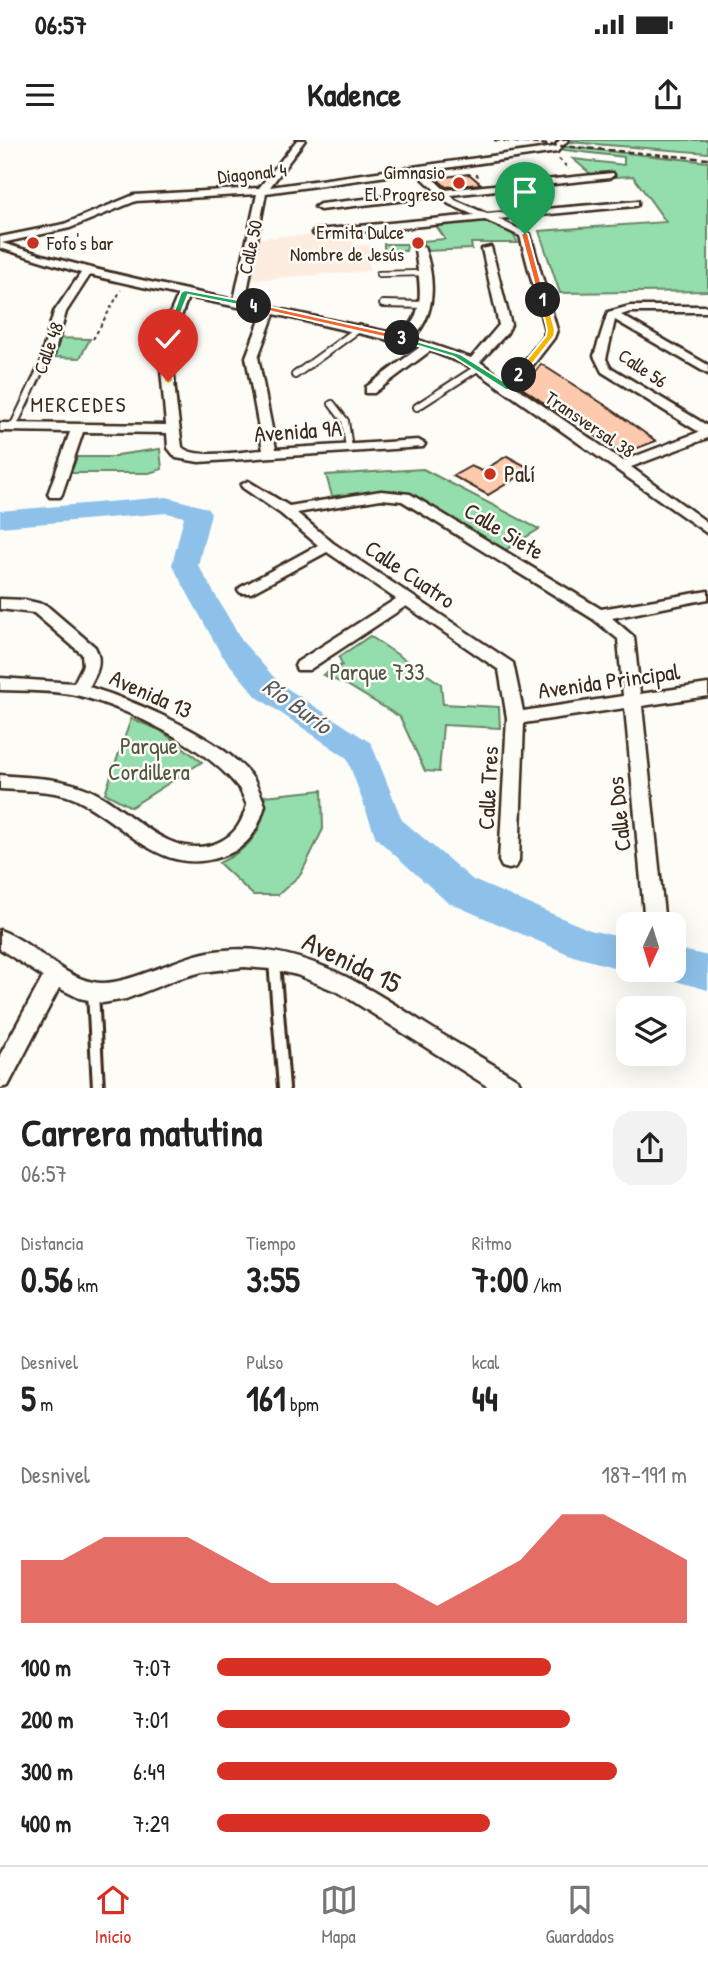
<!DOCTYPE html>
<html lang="es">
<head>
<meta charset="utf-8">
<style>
  :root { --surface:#fff; --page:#f2f2f2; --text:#222; --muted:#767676; --line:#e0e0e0; --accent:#d93025 }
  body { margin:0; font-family:"Patrick Hand",sans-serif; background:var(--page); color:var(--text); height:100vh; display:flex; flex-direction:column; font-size:26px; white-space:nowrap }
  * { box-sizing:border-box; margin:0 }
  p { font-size:23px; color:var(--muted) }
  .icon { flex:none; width:38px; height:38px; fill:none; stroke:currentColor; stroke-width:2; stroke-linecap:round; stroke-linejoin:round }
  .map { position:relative; height:948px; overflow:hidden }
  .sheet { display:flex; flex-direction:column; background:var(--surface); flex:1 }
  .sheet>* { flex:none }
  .needle { width:46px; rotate:184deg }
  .fabs { position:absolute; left:616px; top:772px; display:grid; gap:14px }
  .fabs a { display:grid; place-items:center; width:70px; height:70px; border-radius:14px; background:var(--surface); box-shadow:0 7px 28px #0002; font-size:35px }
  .pin { position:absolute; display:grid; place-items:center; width:60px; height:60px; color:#fff; margin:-72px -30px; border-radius:50% 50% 50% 0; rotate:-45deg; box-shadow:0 0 7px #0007 }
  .pin .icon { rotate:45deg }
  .km { position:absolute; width:35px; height:35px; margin:-18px; border-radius:50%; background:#222; color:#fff; font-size:19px; line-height:35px; text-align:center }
  .round { display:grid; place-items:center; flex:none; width:74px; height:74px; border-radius:21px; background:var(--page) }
  .overview { display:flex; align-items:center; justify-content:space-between; height:119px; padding:0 21px }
  h1 { font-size:38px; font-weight:700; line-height:52px }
  .figures { display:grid; grid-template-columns:repeat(3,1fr); gap:10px; height:119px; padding:7px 21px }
  .figures div { display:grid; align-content:center }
  .figures b { font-size:35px; font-weight:700 }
  .figures small { font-size:19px; font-weight:400 }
  .figures p { font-size:19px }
  .chart { height:196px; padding:14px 21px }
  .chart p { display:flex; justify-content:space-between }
  .chart svg { width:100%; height:126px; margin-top:7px; fill:var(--accent); opacity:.7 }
  ul { padding:0 21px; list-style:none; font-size:23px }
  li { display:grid; grid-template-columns:112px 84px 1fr; align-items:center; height:52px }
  li i { height:18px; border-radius:9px; background:var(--accent) }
  .status { display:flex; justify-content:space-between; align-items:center; height:49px; padding:0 35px; background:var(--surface); direction:ltr }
  .status svg { height:19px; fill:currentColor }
  header { display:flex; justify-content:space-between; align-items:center; height:91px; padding:0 21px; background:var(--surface); font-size:32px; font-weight:700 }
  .tabs { display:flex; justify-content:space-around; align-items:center; height:98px; border-top:2px solid var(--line); background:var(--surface); font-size:19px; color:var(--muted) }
  .tabs a { display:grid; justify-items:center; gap:4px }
  .tabs .current { color:var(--accent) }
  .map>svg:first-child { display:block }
  .built { fill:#fdede1 }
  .green { fill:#94ddac; stroke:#688465; stroke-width:2 }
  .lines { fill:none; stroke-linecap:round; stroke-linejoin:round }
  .river { fill:#8dc1ea; fill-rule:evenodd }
  .building { fill:#fecaae; stroke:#3b2a1e; stroke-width:2 }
  .service-far2-casing { stroke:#3b2a1e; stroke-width:8 }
  .service-far1-casing { stroke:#3b2a1e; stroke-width:10 }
  .service-casing { stroke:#3b2a1e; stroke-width:16 }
  .minor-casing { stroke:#3b2a1e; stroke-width:5 }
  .path { stroke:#3b2a1e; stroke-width:2; stroke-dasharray:3.5 3.5; stroke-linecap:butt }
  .service-far2 { stroke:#fdfcf7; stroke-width:4.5 }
  .service-far1 { stroke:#fdfcf7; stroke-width:6 }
  .service { stroke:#fdfcf7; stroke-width:10 }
  .minor { fill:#fdfcf7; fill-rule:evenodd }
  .rail { stroke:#3b2a1e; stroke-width:2.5; stroke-dasharray:6 3.5; stroke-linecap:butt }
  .split-1 { fill:#f0652b; stroke:#fff; stroke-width:2 }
  .split-2 { fill:#f5b400; stroke:#fff; stroke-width:2 }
  .split-3 { fill:#22a559; stroke:#fff; stroke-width:2 }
  .split-4 { fill:#f0652b; stroke:#fff; stroke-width:2 }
  .split-5 { fill:#22a559; stroke:#fff; stroke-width:2 }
  .split-6 { fill:#f5b400; stroke:#fff; stroke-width:2 }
  .poi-dot { fill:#c8321e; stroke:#fdfcf7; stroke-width:2.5 }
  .labels { text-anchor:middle; stroke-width:5; stroke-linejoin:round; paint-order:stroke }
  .far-poi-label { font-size:19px; fill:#3b2a1e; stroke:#fdfcf7; text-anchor:end }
  .far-street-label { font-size:19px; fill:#3b2a1e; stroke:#fdfcf7 }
  .far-neighbourhood-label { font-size:21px; letter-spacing:2px; fill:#3b2a1e; stroke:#fdfcf7 }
  .street-label { font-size:23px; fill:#3b2a1e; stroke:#fdfcf7 }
  .poi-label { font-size:23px; fill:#3b2a1e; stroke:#fdfcf7; text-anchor:start }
  .park-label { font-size:23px; fill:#515742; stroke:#fdfcf7 }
  .water-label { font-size:24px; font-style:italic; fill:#54575b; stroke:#fdfcf7 }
  .near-street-label { font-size:28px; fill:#3b2a1e; stroke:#fdfcf7 }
</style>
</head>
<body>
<div class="status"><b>06:57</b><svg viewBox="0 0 49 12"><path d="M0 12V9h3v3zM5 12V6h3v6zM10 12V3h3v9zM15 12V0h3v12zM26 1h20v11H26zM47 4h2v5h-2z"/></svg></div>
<header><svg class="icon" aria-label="menu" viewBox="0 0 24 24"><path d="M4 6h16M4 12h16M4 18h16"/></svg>Kadence<svg class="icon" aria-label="share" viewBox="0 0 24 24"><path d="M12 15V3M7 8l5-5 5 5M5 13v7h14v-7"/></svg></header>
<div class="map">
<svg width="708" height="948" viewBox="0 0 708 948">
  <rect width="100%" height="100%" fill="#fdfcf7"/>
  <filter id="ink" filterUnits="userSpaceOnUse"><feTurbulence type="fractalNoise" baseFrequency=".0143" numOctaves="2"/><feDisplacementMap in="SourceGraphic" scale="14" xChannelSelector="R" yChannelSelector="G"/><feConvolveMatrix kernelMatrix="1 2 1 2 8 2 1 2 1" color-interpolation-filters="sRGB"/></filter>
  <g filter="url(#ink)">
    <path class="built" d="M 347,93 L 356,106 L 369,105 L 370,131 L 251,140 L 258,98 Z"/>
    <path class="green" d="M 570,0 L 708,0 L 708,13 L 569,2 Z
      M 560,6 L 708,22 L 708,151 L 560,153 L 539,91 L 666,82 L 633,36 L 616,37 L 613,33 L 592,35 L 573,19 L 624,25 L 624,17 L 557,9 Z
      M 485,80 L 512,93 L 518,103 L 471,103 L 472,109 L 425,111 L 423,105 L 407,106 L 406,111 L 384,111 L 384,104 L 423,104 L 423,101 L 445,99 L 435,84 Z
      M 52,198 L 90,199 L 80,218 L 54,217 L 56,213 L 51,205 Z
      M 160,309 L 162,329 L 149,333 L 71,333 L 77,317 L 116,317 L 117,315 Z
      M 423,329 L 539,389 L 502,412 L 410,354 L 390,350 L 332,356 L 326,335 Z
      M 370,496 L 441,544 L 443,564 L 499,567 L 500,588 L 443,585 L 439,632 L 425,631 L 400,577 L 347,545 L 323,535 L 342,525 L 339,517 Z
      M 131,579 L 160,590 L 202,622 L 131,667 L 105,653 Z
      M 322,650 L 323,689 L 301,734 L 278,755 L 253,755 L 219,723 C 250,709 265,691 265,656 Z"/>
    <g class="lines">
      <path class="river" d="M 167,357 L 207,368 L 211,373 L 198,425 L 242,501 L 279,543 L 371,603 L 402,680 L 473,740 L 590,790 L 628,799 L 628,830 L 633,830 L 628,831 L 573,816 L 447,762 L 376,698 L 347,618 L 257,557 L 221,514 L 172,425 L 184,377 L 167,373 L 0,387 L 0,371 Z
        M 674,808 L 708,816 L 708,850 L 661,837 L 657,830 L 674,830 Z"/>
    </g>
    <path class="building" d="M 469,34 L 481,44 L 446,47 L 436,38 Z
      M 541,224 L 608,267 L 656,301 L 622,314 L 594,295 L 596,294 L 541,261 L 522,248 Z
      M 507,316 L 531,329 L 488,355 L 453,336 L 471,326 L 482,331 Z"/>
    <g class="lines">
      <g class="service-far2-casing">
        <path id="service-far2" d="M 379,134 L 423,133"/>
      </g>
      <g class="service-far1-casing">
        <path id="service-far1" d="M 383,164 L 427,165
          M 295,235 L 360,188
          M 332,264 L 345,281 L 349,308
          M 417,267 L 479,227
          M 13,287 L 48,214"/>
      </g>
      <g class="service-casing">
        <path id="service" d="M 274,821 L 284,948
          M 93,852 L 98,948"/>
      </g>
      <g class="minor-casing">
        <path id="minor" d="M 297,0 L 305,0 L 270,47 L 541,9 L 554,7 L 560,0 L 568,0 L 557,12 L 425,31 L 445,50 L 613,33 L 614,35 L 610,38 L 451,55 L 455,60 L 487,74 L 638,61 L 638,65 L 635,66 L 498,79 L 530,94 L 557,190 L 554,198 L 516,247 L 623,321 L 699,292 L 602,232 L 594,216 L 608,172 L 630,166 L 708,166 L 708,172 L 630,172 L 621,175 L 708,225 L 708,234 L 615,180 L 606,219 L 610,227 L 708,286 L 708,298 L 631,327 L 708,383 L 708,394 L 469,226 L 430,211 L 374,253 L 366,253 L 366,247 L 420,207 L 274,174 L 258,217 L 276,309 L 418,300 L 425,304 L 423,307 L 199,322 L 176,318 L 168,308 L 167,293 L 83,292 L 62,354 L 60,357 L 50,357 L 48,354 L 70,292 L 0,291 L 0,283 L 166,285 L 160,218 L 167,181 L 178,155 L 90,135 L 66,172 L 54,214 L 52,216 L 44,216 L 42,214 L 54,172 L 81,133 L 0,108 L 0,97 L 64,84 L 134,55 L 259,48 ZM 416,32 L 436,51 L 320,64 L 315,67 L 320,70 L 441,56 L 449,64 L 474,75 L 317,90 L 312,93 L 317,96 L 485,80 L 520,96 L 545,190 L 544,196 L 508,242 L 480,222 L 507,193 L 511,185 L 491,107 L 482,109 L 499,185 L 471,218 L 413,198 C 437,174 435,137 424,107 L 415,109 C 419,141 428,171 402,195 L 245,162 L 266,53 ZM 257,54 L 234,160 C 156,144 79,127 2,103 L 70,88 L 136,61 ZM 188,157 L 263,172 L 246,217 L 263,310 C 245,311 193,320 182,307 C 175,249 165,214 188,157 Z
          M 248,341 L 289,366 L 381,351 L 410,354 L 601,469 L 708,451 L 708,459 L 612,478 L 634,497 L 640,554 L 708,544 L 708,556 L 642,566 L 665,784 L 645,784 L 625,568 L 524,583 L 519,721 L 516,727 L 509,729 L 502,727 L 499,721 L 507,578 L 499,530 L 406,466 L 309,530 L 297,530 L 295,526 L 297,522 L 396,459 L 327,412 L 251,453 L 241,453 L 238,450 L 241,447 L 318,405 L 281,374 L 243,348 L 241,345 ZM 381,359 L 402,361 L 593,479 L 618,499 L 623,556 L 523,571 L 513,523 L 333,403 L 297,373 Z
          M 0,459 L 25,460 L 46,465 L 95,507 C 103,522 97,533 89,547 C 135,561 227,599 254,640 C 258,648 262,657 265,665 C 258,690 249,707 223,716 C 160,739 126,683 75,659 C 53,649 24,651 0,649 L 0,635 C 28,638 58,637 85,648 C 127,664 169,725 219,702 C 236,694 242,682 247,665 C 244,659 242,651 237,646 C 205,606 129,569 80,556 C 55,550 26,551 0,550 L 0,538 L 74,543 L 83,525 L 82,514 L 34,473 L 0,469 Z
          M 0,790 C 33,802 60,836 93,842 C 125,849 178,815 215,811 C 297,800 361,843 427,885 C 457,904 488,921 518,940 L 522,948 L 490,948 L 340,853 L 297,835 L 271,829 L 244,827 L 202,832 L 177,839 L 126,859 L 103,863 L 79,858 L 59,848 L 8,946 L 0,948 L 0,915 L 43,837 L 0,809 Z"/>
      </g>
      <path class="path" d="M 559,19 L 569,29
        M 521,27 L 528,34
        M 476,34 L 481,39
        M 93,199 L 121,150"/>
      <use href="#service-far2" class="service-far2"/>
      <use href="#service-far1" class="service-far1"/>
      <use href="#service" class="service"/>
      <use href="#minor" class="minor"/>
      <path class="rail" d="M 494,0 L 708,19"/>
    </g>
  </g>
  <path class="split-1" d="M 525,92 L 528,94 L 546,161 L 539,160 L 521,94 Z"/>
  <path class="split-2" d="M 540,158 L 547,160 L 555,190 L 554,196 L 522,237 L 516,237 L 516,233 L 546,196 L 547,190 Z"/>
  <path class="split-3" d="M 399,196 L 460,214 L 508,244 L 516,233 L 524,235 L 512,250 L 506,250 L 454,217 L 399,200 Z"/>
  <path class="split-4" d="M 254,163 L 402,196 L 406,198 L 402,201 L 251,167 Z"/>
  <path class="split-5" d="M 185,150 L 254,163 L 258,166 L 254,168 L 188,155 L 174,190 L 167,192 L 181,152 Z"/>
  <path class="split-6" d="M 170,188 L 174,190 L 170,218 L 173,241 L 168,244 L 164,241 L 162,218 L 166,190 Z"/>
  <g class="poi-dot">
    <circle cx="459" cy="43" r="7"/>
    <circle cx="33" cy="103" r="7"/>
    <circle cx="418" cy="103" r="7"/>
    <circle cx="490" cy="334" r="7"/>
  </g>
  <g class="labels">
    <g class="far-poi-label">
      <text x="445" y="39">Gimnasio<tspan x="445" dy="22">El Progreso</tspan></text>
      <text x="404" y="99">Ermita Dulce<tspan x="404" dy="22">Nombre de Jesús</tspan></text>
      <text x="47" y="110" text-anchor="start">Fofo's bar</text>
    </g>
    <g class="far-street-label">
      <text transform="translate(252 33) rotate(-6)" y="7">Diagonal 4</text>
      <text transform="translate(250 107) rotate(-78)" y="7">Calle 50</text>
      <text transform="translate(48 208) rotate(-70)" y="7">Calle 48</text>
      <text transform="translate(643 228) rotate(34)" y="7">Calle 56</text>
      <text transform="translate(590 284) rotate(34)" y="7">Transversal 38</text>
    </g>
    <g class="far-neighbourhood-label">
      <text x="79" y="272">MERCEDES</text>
    </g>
    <g class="street-label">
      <text transform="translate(298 291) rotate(-4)" y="8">Avenida 9A</text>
      <text transform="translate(504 391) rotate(31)" y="8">Calle Siete</text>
      <text transform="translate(410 434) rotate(34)" y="8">Calle Cuatro</text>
      <text transform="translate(609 541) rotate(-8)" y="8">Avenida Principal</text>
      <text transform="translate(151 554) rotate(24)" y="8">Avenida 13</text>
      <text transform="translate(488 648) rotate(-87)" y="8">Calle Tres</text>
      <text transform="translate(619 674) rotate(-96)" y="8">Calle Dos</text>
    </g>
    <g class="poi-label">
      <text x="504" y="342">Palí</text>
    </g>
    <g class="park-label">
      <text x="377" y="540">Parque 733</text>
      <text x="149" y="614">Parque<tspan x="149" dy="26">Cordillera</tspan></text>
    </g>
    <g class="water-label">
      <text transform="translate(297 566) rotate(36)" y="8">Río Burío</text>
    </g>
    <g class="near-street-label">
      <text transform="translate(352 822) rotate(26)" y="10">Avenida 15</text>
    </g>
  </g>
</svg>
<div class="fabs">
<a><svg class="needle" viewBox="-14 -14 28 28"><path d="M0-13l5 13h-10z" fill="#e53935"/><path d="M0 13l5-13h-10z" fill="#767676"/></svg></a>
<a><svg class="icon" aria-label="layers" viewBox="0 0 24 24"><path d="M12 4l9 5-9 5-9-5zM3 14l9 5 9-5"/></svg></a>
</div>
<div class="pin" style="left:525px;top:94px;background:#1e9e55"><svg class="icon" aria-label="arrive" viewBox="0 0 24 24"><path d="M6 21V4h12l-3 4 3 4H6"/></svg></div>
<div class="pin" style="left:168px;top:241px;background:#d93025"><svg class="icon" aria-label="check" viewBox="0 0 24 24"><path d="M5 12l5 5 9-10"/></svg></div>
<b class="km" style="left:543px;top:160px">1</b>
<b class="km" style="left:519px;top:235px">2</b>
<b class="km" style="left:402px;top:198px">3</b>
<b class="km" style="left:254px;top:166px">4</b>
</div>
<section class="sheet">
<div class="overview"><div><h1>Carrera matutina</h1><p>06:57</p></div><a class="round"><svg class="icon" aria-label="share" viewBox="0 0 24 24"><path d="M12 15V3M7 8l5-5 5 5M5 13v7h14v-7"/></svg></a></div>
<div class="figures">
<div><p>Distancia</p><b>0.56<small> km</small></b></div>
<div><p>Tiempo</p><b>3:55</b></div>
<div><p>Ritmo</p><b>7:00<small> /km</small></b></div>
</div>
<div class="figures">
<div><p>Desnivel</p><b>5<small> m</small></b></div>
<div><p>Pulso</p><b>161<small> bpm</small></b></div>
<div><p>kcal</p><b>44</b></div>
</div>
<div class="chart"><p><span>Desnivel</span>187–191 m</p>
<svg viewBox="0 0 160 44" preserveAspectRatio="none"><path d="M0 44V22L10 22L20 14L30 14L40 14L50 22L60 30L70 30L80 30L90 30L100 38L110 30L120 22L130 6L140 6L150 14L160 22V44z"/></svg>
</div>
<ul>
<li><b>100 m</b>7:07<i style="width:71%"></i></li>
<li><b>200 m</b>7:01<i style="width:75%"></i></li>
<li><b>300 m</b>6:49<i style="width:85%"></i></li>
<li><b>400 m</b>7:29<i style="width:58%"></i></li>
</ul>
</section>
<nav class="tabs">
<a class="current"><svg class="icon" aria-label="home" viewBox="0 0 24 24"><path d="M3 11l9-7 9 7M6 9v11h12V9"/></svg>Inicio</a>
<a><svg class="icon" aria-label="map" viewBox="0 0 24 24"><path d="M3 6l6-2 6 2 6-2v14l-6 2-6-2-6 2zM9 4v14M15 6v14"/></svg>Mapa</a>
<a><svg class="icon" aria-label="saved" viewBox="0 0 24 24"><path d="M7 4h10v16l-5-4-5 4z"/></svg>Guardados</a>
</nav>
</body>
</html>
